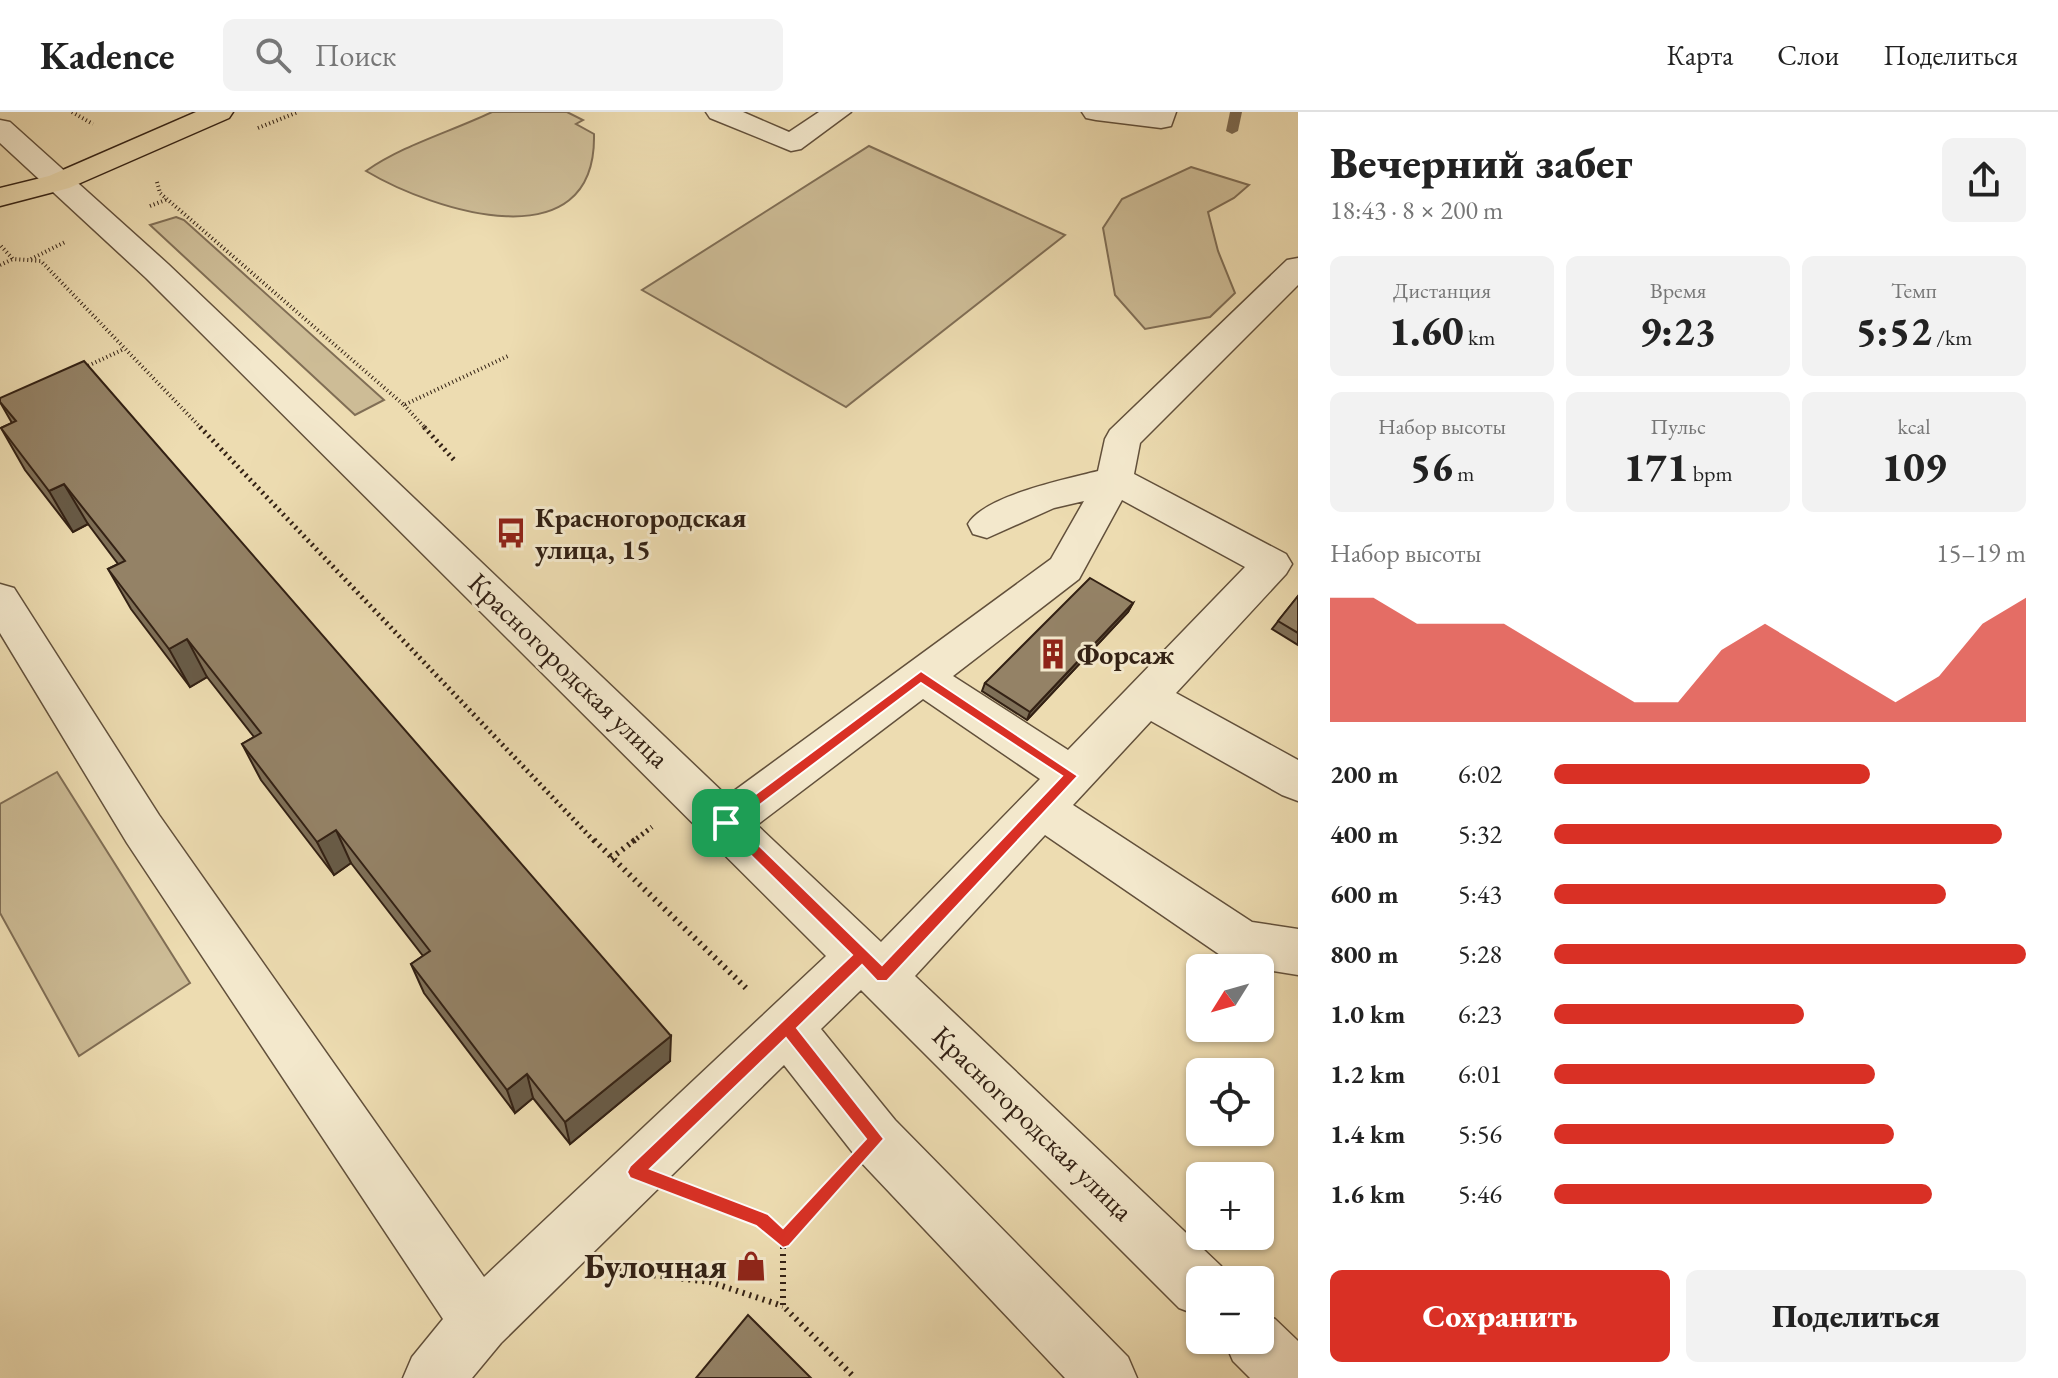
<!DOCTYPE html>
<html lang="ru">
<head>
<meta charset="utf-8">
<style>
  :root { --surface:#fff; --page:#f2f2f2; --text:#222; --muted:#767676; --line:#e0e0e0; --accent:#d93025 }
  body { margin:0; font-family:"EB Garamond",serif; background:var(--page); color:var(--text); height:100vh; display:flex; flex-direction:column; font-size:30px; white-space:nowrap }
  * { box-sizing:border-box; margin:0 }
  p { font-size:26px; color:var(--muted) }
  .icon { flex:none; width:44px; height:44px; fill:none; stroke:currentColor; stroke-width:2; stroke-linecap:round; stroke-linejoin:round }
  .map { position:relative; flex:1; overflow:hidden }
  .drawer { display:flex; flex-direction:column; background:var(--surface); width:760px }
  .drawer>* { flex:none }
  .needle { width:52px; rotate:233deg }
  .controls { position:absolute; left:1186px; top:842px; display:grid; gap:16px }
  .controls a { display:grid; place-items:center; width:88px; height:88px; border-radius:12px; background:var(--surface); box-shadow:0 2px 6px #0004; font-size:40px }
  .pin { position:absolute; display:grid; place-items:center; width:68px; height:68px; color:#fff; margin:-34px; border-radius:16px; box-shadow:0 4px 12px #0006 }
  .round { display:grid; place-items:center; flex:none; width:84px; height:84px; border-radius:12px; background:var(--page) }
  .overview { display:flex; align-items:center; justify-content:space-between; height:136px; padding:0 32px }
  h1 { font-size:44px; font-weight:800; line-height:60px }
  .figures { display:grid; grid-template-columns:repeat(3,1fr); gap:12px; height:136px; padding:8px 32px }
  .figures div { display:grid; align-content:center; border-radius:12px; background:var(--page); text-align:center }
  .figures b { font-size:40px; font-weight:800 }
  .figures small { font-size:22px; font-weight:400 }
  .figures p { font-size:22px }
  .chart { height:224px; padding:16px 32px }
  .chart p { display:flex; justify-content:space-between }
  .chart svg { width:100%; height:144px; margin-top:8px; fill:var(--accent); opacity:.7 }
  .action { display:flex; gap:16px; margin-top:auto; padding:16px 32px }
  .action a { flex:1; height:92px; border-radius:12px; background:var(--accent); color:#fff; font-size:32px; font-weight:800; line-height:92px; text-align:center }
  .action a+a { background:var(--page); color:var(--text) }
  ul { padding:0 32px; list-style:none; font-size:26px }
  li { display:grid; grid-template-columns:128px 96px 1fr; align-items:center; height:60px }
  li i { height:20px; border-radius:10px; background:var(--accent) }
  header { display:flex; align-items:center; gap:48px; box-sizing:border-box; height:112px; padding:0 40px; background:var(--surface); border-bottom:2px solid var(--line) }
  header strong { font-size:38px }
  nav { display:flex; gap:44px; margin-inline-start:auto; font-size:28px }
  .search { width:560px; height:72px; background:var(--page); display:flex; align-items:center; gap:20px; box-sizing:border-box; padding:0 28px; border-radius:12px; color:var(--muted); font-size:30px }
  main { display:flex; flex:1; min-height:0 }
  .map>svg:first-child { display:block }
  .green { fill:#cdbc96; stroke:#806e55; stroke-width:2 }
  .lines { fill:none; stroke-linecap:round; stroke-linejoin:round }
  .stream { fill:#7d6b52; fill-rule:evenodd }
  .minor-casing { stroke:#62503b; stroke-width:3 }
  .major-casing { stroke:#332114; stroke-width:3 }
  .path-far2 { stroke:#332114; stroke-width:4; stroke-dasharray:1 3; stroke-linecap:butt }
  .path-far1 { stroke:#332114; stroke-width:5; stroke-dasharray:2 4; stroke-linecap:butt }
  .path { stroke:#332114; stroke-width:6; stroke-dasharray:2 5; stroke-linecap:butt }
  .minor { fill:#f3e8cc; fill-rule:evenodd }
  .major { fill:#eddcb1; fill-rule:evenodd }
  .wall { fill:#7f7058; stroke:#332114; stroke-width:2 }
  .shaded-wall { fill:#685b47; stroke:#332114; stroke-width:2 }
  .building { fill:#948266; stroke:#332114; stroke-width:2 }
  .route { fill:#d93025; stroke:#fff; stroke-width:2; fill-rule:evenodd }
  .labels { text-anchor:middle; stroke-width:6; stroke-linejoin:round; paint-order:stroke }
  .poi-label { font-size:28px; font-weight:bold; fill:#332114; stroke:#f3e8cc; text-anchor:start }
  .street-label { font-size:28px; fill:#332114; stroke:#f3e8cc }
  .near-poi-label { font-size:34px; font-weight:bold; fill:#332114; stroke:#f3e8cc; text-anchor:end }
</style>
</head>
<body>
<header>
<strong>Kadence</strong>
<div class="search"><svg class="icon" aria-label="search" viewBox="0 0 24 24"><circle cx="10" cy="10" r="6"/><path d="M15 15l6 6"/></svg>Поиск</div>
<nav><a>Карта</a><a>Слои</a><a>Поделиться</a></nav>
</header>
<main>
<div class="map">
<svg width="1298" height="1266" viewBox="0 0 1298 1266">
  <rect width="100%" height="100%" fill="#eddcb1"/>
  <filter id="stains"><feTurbulence type="fractalNoise" baseFrequency=".0025" numOctaves="4"/><feColorMatrix values="0 0 0 0 .2 0 0 0 0 .09 0 0 0 0 .02 0 0 0 .5 -.17"/></filter>
  <radialGradient id="worn" r=".72"><stop offset=".6" stop-color="#630" stop-opacity="0"/><stop offset="1" stop-color="#630" stop-opacity=".3"/></radialGradient>
  <path class="green" d="M 492,0 L 567,0 L 583,8 L 576,12 L 594,22 C 597,152 433,99 366,59 C 403,33 450,20 492,0 Z
    M 869,34 L 1065,123 L 846,295 L 642,178 Z
    M 1191,55 L 1249,73 L 1234,86 L 1208,100 L 1218,139 L 1235,181 L 1210,205 L 1145,217 L 1115,183 L 1103,116 L 1122,87 Z
    M 176,105 L 184,108 L 384,288 L 355,303 L 150,113 Z
    M 57,660 L 190,871 L 79,944 L 0,801 L 0,692 Z"/>
  <g class="lines">
    <path class="stream" d="M 1230,0 L 1242,0 L 1238,19 L 1232,22 L 1226,19 Z"/>
    <g class="minor-casing">
      <path id="minor" d="M 706,0 L 743,0 L 789,20 L 819,0 L 851,0 L 801,37 L 791,39 L 710,6 Z
        M 1082,0 L 1176,0 L 1171,14 L 1161,16 L 1096,8 L 1086,6 Z
        M 0,8 L 10,10 L 168,152 L 727,684 L 1051,447 L 1084,389 L 1054,396 L 987,426 L 973,422 L 968,412 C 984,384 1066,367 1098,359 L 1105,327 L 1110,318 L 1287,148 L 1298,146 L 1298,173 L 1140,331 L 1134,362 L 1286,442 L 1292,452 L 1286,462 L 1176,581 L 1298,648 L 1298,689 L 1282,683 L 1151,609 L 1073,693 L 1252,810 L 1298,817 L 1298,863 L 1243,854 L 1226,847 L 1045,723 L 915,864 L 1221,1154 L 1226,1168 L 1200,1168 L 1200,1204 L 1179,1196 L 861,878 L 821,917 L 895,1008 L 1128,1245 L 1137,1266 L 1065,1266 L 857,1046 L 784,953 L 501,1231 L 472,1266 L 403,1266 L 412,1245 L 443,1207 L 127,731 L 0,521 L 0,472 L 14,476 L 159,703 L 484,1165 L 826,844 L 146,166 L 0,31 ZM 1122,388 L 1245,455 L 1068,638 L 953,564 L 1079,467 ZM 923,587 L 1040,667 L 881,830 L 757,713 Z
        M 1260,1201 L 1275,1207 L 1298,1229 L 1298,1266 L 1250,1266 L 1233,1249 L 1224,1228 L 1260,1228 Z"/>
    </g>
    <g class="major-casing">
      <path id="major" d="M 196,0 L 233,0 L 229,6 L 69,76 L 0,94 L 0,76 L 49,64 Z"/>
    </g>
    <path class="path-far2" d="M 72,0 L 93,12
      M 258,16 L 298,0
      M 157,70 L 160,81 L 404,293 L 508,244
      M 150,94 L 168,87
      M 1,134 L 13,147 L 41,149 L 202,317
      M 31,147 L 65,130
      M 0,153 L 13,147
      M 81,257 L 124,237
      M 404,293 L 426,317"/>
    <path class="path-far1" d="M 200,315 L 595,730
      M 424,315 L 456,350
      M 632,730 L 652,715"/>
    <path class="path" d="M 594,728 L 749,879
      M 611,746 L 635,728
      M 697,1083 L 762,1107 L 783,1128 L 837,1070
      M 783,1128 L 783,1194 L 855,1266
      M 619,1159 L 710,1170 L 783,1194"/>
    <use href="#minor" class="minor"/>
    <use href="#major" class="major"/>
  </g>
  <path class="wall" d="M 0,290 L 670,949 L 570,1032 L 533,986 L 515,1001 L 424,881 L 411,852 L 423,844 L 351,751 L 334,763 L 261,668 L 242,632 L 254,625 L 207,565 L 190,575 L 131,497 L 108,457 L 118,452 L 88,412 L 73,420 L 25,358 L 1,316 L 12,311 Z
    M 1298,484 L 1298,533 L 1272,517 Z
    M 1133,491 L 1128,500 L 1027,608 L 982,579 L 985,571 Z"/>
  <path class="shaded-wall" d="M 64,372 L 88,412 L 73,420 L 49,379 Z
    M 1133,491 L 1128,500 L 1027,608 L 1030,600 Z
    M 187,527 L 207,565 L 190,575 L 169,537 Z
    M 336,718 L 351,751 L 334,763 L 317,730 Z
    M 671,924 L 670,949 L 570,1032 L 565,1010 Z
    M 527,962 L 533,986 L 515,1001 L 507,978 Z"/>
  <path class="building" d="M 84,249 L 671,924 L 565,1010 L 527,962 L 507,978 L 411,852 L 430,839 L 336,718 L 317,730 L 242,632 L 261,621 L 187,527 L 169,537 L 108,457 L 125,449 L 64,372 L 49,379 L 1,316 L 16,309 L 0,290 L 0,286 Z
    M 1090,466 L 1133,491 L 1030,600 L 985,571 Z
    M 1298,484 L 1298,521 L 1278,509 Z
    M 748,1203 L 811,1266 L 696,1266 Z"/>
  <path class="route" d="M 921,559 L 1078,664 L 887,869 L 877,869 L 862,853 L 797,916 L 884,1027 L 789,1134 L 783,1136 L 756,1114 L 630,1066 L 627,1060 L 630,1054 L 852,843 L 722,715 L 722,707 ZM 921,571 L 1062,664 L 882,853 L 736,711 ZM 786,926 L 866,1027 L 783,1116 L 768,1102 L 650,1057 Z"/>
  <defs>
    <g id="bus-bare" transform="scale(2.4)"><path d="M-5-6H5V4H4V6H2V4H-2V6H-4V4H-5ZM-3.5-4V0h7V-4ZM-3.5 1.2v1.5H-2V1.2ZM2 1.2v1.5H3.5V1.2Z" fill="#8f2418" stroke="#f3e8cc" stroke-width="2.5" paint-order="stroke"/></g>
    <g id="building-bare" transform="scale(2.4)"><path d="M-4-6H4V6H1V3H-1V6H-4ZM-2.5-4.3h1.7v1.8h-1.7ZM.8-4.3h1.7v1.8H.8ZM-2.5-1h1.7V.8h-1.7ZM.8-1h1.7V.8H.8Z" fill="#8f2418" stroke="#f3e8cc" stroke-width="2.5" paint-order="stroke"/></g>
    <g id="shop-bare" transform="scale(2.4)"><path d="M-5-2.5h2.3a2.7 3.5 0 0 1 5.4 0H5L5.5 6h-11ZM-1.5-2.5h3a1.5 2.3 0 0 0-3 0Z" fill="#8f2418" stroke="#f3e8cc" stroke-width="2.5" paint-order="stroke"/></g>
  </defs>
  <g fill-rule="evenodd">
    <use href="#bus-bare" x="511" y="421"/>
    <use href="#building-bare" x="1053" y="542"/>
    <use href="#shop-bare" x="751" y="1154"/>
  </g>
  <g class="labels">
    <g class="poi-label">
      <text x="535" y="415">Красногородская<tspan x="535" dy="32">улица, 15</tspan></text>
      <text x="1077" y="552">Форсаж</text>
    </g>
    <g class="street-label">
      <text transform="translate(569 558) rotate(44)" y="10">Красногородская улица</text>
      <text transform="translate(1033 1011) rotate(44)" y="10">Красногородская улица</text>
    </g>
    <g class="near-poi-label">
      <text x="727" y="1166">Булочная</text>
    </g>
  </g>
  <rect width="100%" height="100%" filter="url(#stains)"/>
  <rect width="100%" height="100%" fill="url(#worn)"/>
</svg>
<div class="controls">
<a><svg class="needle" viewBox="-14 -14 28 28"><path d="M0-13l5 13h-10z" fill="#e53935"/><path d="M0 13l5-13h-10z" fill="#767676"/></svg></a>
<a><svg class="icon" aria-label="locate" viewBox="0 0 24 24"><circle cx="12" cy="12" r="6"/><path d="M12 2v4M12 18v4M2 12h4M18 12h4"/></svg></a>
<a>+</a>
<a>−</a>
</div>
<div class="pin" style="left:726px;top:711px;background:#1e9e55"><svg class="icon" aria-label="arrive" viewBox="0 0 24 24"><path d="M6 21V4h12l-3 4 3 4H6"/></svg></div>
</div>
<section class="drawer">
<div class="overview"><div><h1>Вечерний забег</h1><p>18:43 · 8 × 200 m</p></div><a class="round"><svg class="icon" aria-label="share" viewBox="0 0 24 24"><path d="M12 15V3M7 8l5-5 5 5M5 13v7h14v-7"/></svg></a></div>
<div class="figures">
<div><p>Дистанция</p><b>1.60<small> km</small></b></div>
<div><p>Время</p><b>9:23</b></div>
<div><p>Темп</p><b>5:52<small> /km</small></b></div>
</div>
<div class="figures">
<div><p>Набор высоты</p><b>56<small> m</small></b></div>
<div><p>Пульс</p><b>171<small> bpm</small></b></div>
<div><p>kcal</p><b>109</b></div>
</div>
<div class="chart"><p><span>Набор высоты</span>15–19 m</p>
<svg viewBox="0 0 160 44" preserveAspectRatio="none"><path d="M0 44V6L10 6L20 14L30 14L40 14L50 22L60 30L70 38L80 38L90 22L100 14L110 22L120 30L130 38L140 30L150 14L160 6V44z"/></svg>
</div>
<ul>
<li><b>200 m</b>6:02<i style="width:67%"></i></li>
<li><b>400 m</b>5:32<i style="width:95%"></i></li>
<li><b>600 m</b>5:43<i style="width:83%"></i></li>
<li><b>800 m</b>5:28<i style="width:100%"></i></li>
<li><b>1.0 km</b>6:23<i style="width:53%"></i></li>
<li><b>1.2 km</b>6:01<i style="width:68%"></i></li>
<li><b>1.4 km</b>5:56<i style="width:72%"></i></li>
<li><b>1.6 km</b>5:46<i style="width:80%"></i></li>
</ul>
<div class="action"><a>Сохранить</a><a>Поделиться</a></div>
</section>
</main>
</body>
</html>
